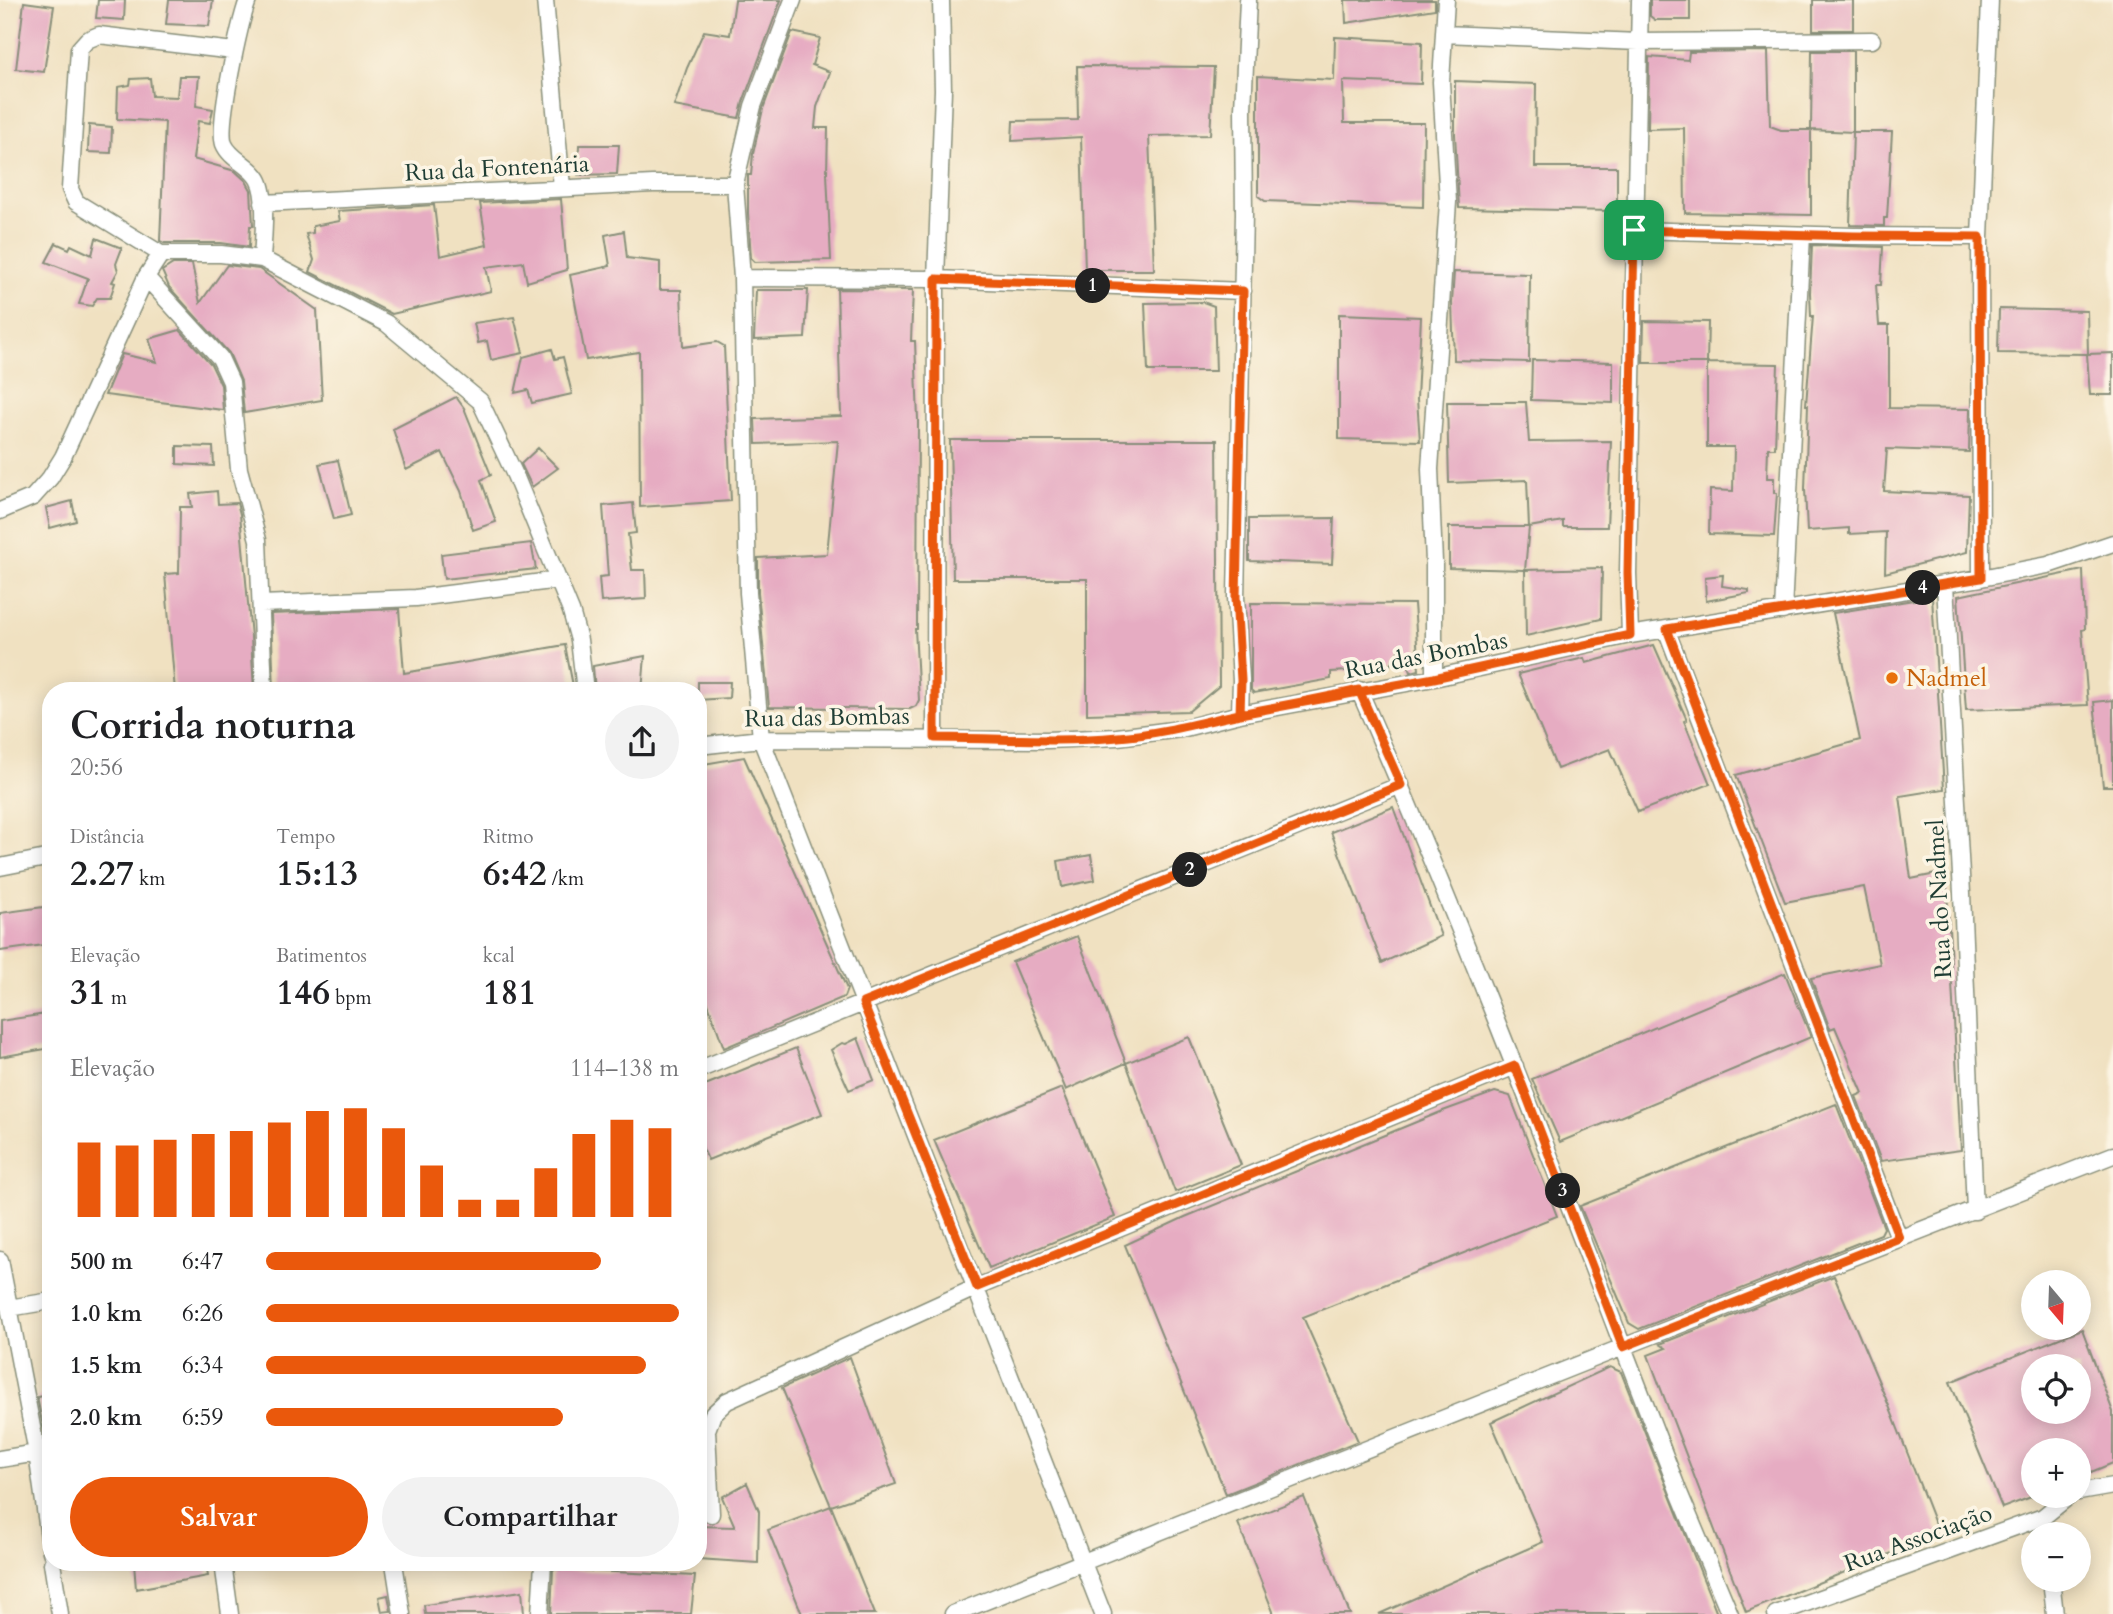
<!DOCTYPE html>
<html lang="pt">
<head>
<meta charset="utf-8">
<style>
  :root { --surface:#fff; --page:#f2f2f2; --text:#202124; --muted:#757577; --accent:#ea580c }
  body { margin:0; font-family:Cardo,serif; background:var(--page); color:var(--text); height:100vh; display:flex; flex-direction:column; font-size:26px; white-space:nowrap }
  * { box-sizing:border-box; margin:0 }
  p { font-size:23px; color:var(--muted) }
  .icon { flex:none; width:38px; height:38px; fill:none; stroke:currentColor; stroke-width:2; stroke-linecap:round; stroke-linejoin:round }
  .map { position:relative; flex:1; overflow:hidden }
  .details { position:absolute; left:42px; top:682px; width:665px; height:889px; display:flex; flex-direction:column; background:var(--surface); border-radius:28px; box-shadow:0 4px 18px #0003 }
  .details>* { flex:none }
  .needle { width:46px; rotate:161deg }
  .tools { position:absolute; left:2021px; top:1270px; display:grid; gap:14px }
  .tools a { display:grid; place-items:center; width:70px; height:70px; border-radius:50%; background:var(--surface); box-shadow:0 4px 18px #0003; font-size:35px }
  .pin { position:absolute; display:grid; place-items:center; width:60px; height:60px; color:#fff; margin:-30px; border-radius:14px; box-shadow:0 4px 10px #0006 }
  .km { position:absolute; width:35px; height:35px; margin:-18px; border-radius:50%; background:#222; color:#fff; font-size:19px; line-height:35px; text-align:center }
  .round { display:grid; place-items:center; flex:none; width:74px; height:74px; border-radius:37px; background:var(--page) }
  .overview { display:flex; align-items:center; justify-content:space-between; height:119px; padding:0 28px }
  h1 { font-size:38px; font-weight:800; line-height:52px }
  .stats { display:grid; grid-template-columns:repeat(3,1fr); gap:10px; height:119px; padding:7px 28px }
  .stats div { display:grid; align-content:center }
  .stats b { font-size:35px; font-weight:800 }
  .stats small { font-size:19px; font-weight:400 }
  .stats p { font-size:19px }
  .chart { height:196px; padding:14px 28px }
  .chart p { display:flex; justify-content:space-between }
  .chart svg { width:100%; height:126px; margin-top:7px; stroke:var(--accent); stroke-width:6 }
  .primary-button { display:flex; gap:14px; margin-top:auto; padding:14px 28px }
  .primary-button a { flex:1; height:80px; border-radius:42px; background:var(--accent); color:#fff; font-size:28px; font-weight:800; line-height:80px; text-align:center }
  .primary-button a+a { background:var(--page); color:var(--text) }
  ul { padding:0 28px; list-style:none; font-size:23px }
  li { display:grid; grid-template-columns:112px 84px 1fr; align-items:center; height:52px }
  li i { height:18px; border-radius:9px; background:var(--accent) }
  .map>svg:first-child { display:block }
  .building { fill:#e6acc2; fill-rule:evenodd }
  .lines { fill:none; stroke-linecap:round; stroke-linejoin:round }
  .street-casing { stroke:#888f7a; stroke-width:19 }
  .street { stroke:#fff; stroke-width:16 }
  .route-casing { stroke:#fff; stroke-width:14 }
  .route { stroke:#ea580c; stroke-width:9 }
  .food-dot { fill:#e8710a; stroke:#fcf5e5; stroke-width:2.5 }
  .labels { text-anchor:middle; stroke-width:7; stroke-linejoin:round; paint-order:stroke }
  .street-label { font-size:24px; fill:#1f3d34; stroke:#fcf5e5 }
  .food-label { font-size:24px; fill:#c56008; stroke:#fcf5e5; text-anchor:start }
</style>
</head>
<body>
<div class="map">
<svg width="2113" height="1614" viewBox="0 0 2113 1614">
  <rect width="100%" height="100%" fill="#fcf5e5"/>
  <filter id="ink" filterUnits="userSpaceOnUse"><feTurbulence type="fractalNoise" baseFrequency=".0143" numOctaves="2"/><feDisplacementMap in="SourceGraphic" scale="14" xChannelSelector="R" yChannelSelector="G"/><feConvolveMatrix kernelMatrix="1 2 1 2 8 2 1 2 1" color-interpolation-filters="sRGB"/></filter>
  <filter id="wash" filterUnits="userSpaceOnUse"><feTurbulence type="fractalNoise" baseFrequency=".00686" numOctaves="4" result="noise"/><feDisplacementMap in="SourceGraphic" scale="28" xChannelSelector="R" yChannelSelector="G"/><feGaussianBlur stdDeviation="1.57" result="paint"/><feColorMatrix in="noise" values="0 0 0 0 0 0 0 0 0 0 0 0 0 0 0 0 0 1.4 0 .05"/><feComposite in="paint" operator="in"/></filter>
  <g filter="url(#wash)">
    <rect width="100%" height="100%" fill="#f0e1c1"/>
    <g id="blocks">
      <path class="building" d="M 98,0 L 125,0 L 124,20 L 96,18 Z
        M 169,0 L 213,0 L 209,26 L 166,24 Z
        M 735,0 L 781,0 L 743,102 L 739,118 L 674,106 L 687,68 L 704,31 L 730,35 Z
        M 1345,0 L 1435,0 L 1435,9 L 1346,23 Z
        M 1650,0 L 1690,0 L 1690,20 L 1655,20 L 1650,16 Z
        M 1813,0 L 1853,0 L 1853,30 L 1813,30 Z
        M 24,2 L 54,6 L 44,72 L 16,69 Z
        M 792,32 L 820,38 L 812,65 L 830,72 L 817,107 L 815,128 L 828,128 L 827,173 L 831,260 L 755,262 L 751,258 L 748,213 L 748,175 L 751,175 L 753,154 L 763,109 Z
        M 1335,37 L 1422,42 L 1421,84 L 1343,81 L 1344,123 L 1424,123 L 1423,207 L 1265,201 L 1258,196 L 1258,76 L 1334,80 Z
        M 1768,51 L 1770,126 L 1781,130 L 1811,130 L 1811,215 L 1685,213 L 1684,128 L 1648,129 L 1649,57 L 1688,60 L 1689,52 Z
        M 1812,51 L 1853,51 L 1853,132 L 1811,130 Z
        M 1077,66 L 1214,67 L 1210,135 L 1149,136 L 1154,270 L 1085,270 L 1081,137 L 1012,141 L 1013,121 L 1078,120 Z
        M 179,76 L 199,76 L 196,106 L 213,109 L 210,123 L 198,121 L 193,159 L 235,171 L 246,181 L 251,190 L 253,226 L 250,226 L 249,247 L 221,243 L 164,243 L 160,241 L 165,122 L 117,119 L 118,87 L 130,85 L 131,79 L 150,78 L 152,96 L 177,97 Z
        M 1455,81 L 1536,84 L 1535,167 L 1617,167 L 1617,206 L 1612,211 L 1459,208 L 1455,134 Z
        M 89,125 L 112,127 L 111,153 L 88,152 Z
        M 1853,132 L 1892,132 L 1887,218 L 1884,218 L 1884,226 L 1850,225 Z
        M 579,145 L 619,145 L 617,174 L 578,175 Z
        M 561,199 L 567,270 L 527,282 L 523,262 L 486,267 L 491,291 L 392,314 L 310,272 L 314,260 L 306,234 L 313,233 L 313,226 L 340,221 L 338,211 L 434,205 L 440,256 L 487,245 L 480,203 Z
        M 624,231 L 627,258 L 660,262 L 660,290 L 681,290 L 683,347 L 717,342 L 724,346 L 731,501 L 640,507 L 639,352 L 586,360 L 570,275 L 610,266 L 605,235 Z
        M 96,238 L 122,248 L 116,264 L 118,271 L 112,282 L 115,283 L 110,298 L 97,298 L 92,306 L 79,304 L 88,278 L 46,262 L 56,243 L 69,249 L 71,245 L 92,255 Z
        M 1812,245 L 1883,247 L 1881,285 L 1876,285 L 1879,325 L 1889,325 L 1889,408 L 1970,409 L 1969,452 L 1887,449 L 1884,491 L 1969,495 L 1967,552 L 1885,573 L 1886,532 L 1849,534 L 1849,528 L 1807,531 L 1805,489 L 1808,405 L 1806,405 L 1813,316 L 1811,316 L 1810,293 Z
        M 173,264 L 192,264 L 200,303 L 227,265 L 259,269 L 317,310 L 322,400 L 244,413 L 241,381 L 229,353 L 169,287 L 162,271 Z
        M 1454,272 L 1530,274 L 1529,362 L 1454,360 L 1452,303 Z
        M 837,289 L 913,290 L 911,341 L 915,341 L 918,420 L 917,629 L 915,629 L 919,700 L 916,706 L 910,709 L 769,707 L 758,592 L 758,558 L 827,554 L 838,441 L 756,444 L 755,419 L 841,416 Z
        M 756,290 L 808,290 L 805,338 L 754,340 Z
        M 1203,302 L 1214,306 L 1216,371 L 1148,371 L 1145,303 Z
        M 1999,309 L 2087,311 L 2088,354 L 1998,353 Z
        M 1339,314 L 1421,317 L 1417,399 L 1420,441 L 1339,439 Z
        M 514,317 L 523,353 L 491,360 L 487,341 L 478,343 L 474,323 Z
        M 1644,321 L 1708,322 L 1707,363 L 1643,363 Z
        M 180,330 L 211,364 L 221,385 L 223,410 L 105,395 L 122,354 L 157,362 L 149,339 Z
        M 552,349 L 555,359 L 563,357 L 572,394 L 532,403 L 528,390 L 515,393 L 523,357 Z
        M 2113,353 L 2113,395 L 2090,395 L 2087,354 Z
        M 1532,360 L 1613,362 L 1613,403 L 1531,400 Z
        M 1707,363 L 1778,364 L 1775,448 L 1768,448 L 1767,478 L 1774,478 L 1774,493 L 1777,493 L 1774,536 L 1709,534 L 1710,490 L 1733,491 L 1734,447 L 1707,447 Z
        M 456,397 L 464,408 L 491,475 L 481,480 L 496,522 L 473,530 L 461,491 L 442,452 L 406,470 L 393,429 Z
        M 1447,402 L 1526,402 L 1529,442 L 1611,441 L 1607,527 L 1563,527 L 1563,521 L 1529,527 L 1527,480 L 1449,483 Z
        M 950,440 L 1217,440 L 1219,686 L 1189,711 L 1087,714 L 1087,579 L 953,579 Z
        M 177,446 L 213,447 L 214,466 L 177,464 Z
        M 538,448 L 558,468 L 532,487 L 521,464 Z
        M 338,460 L 351,515 L 334,519 L 319,464 Z
        M 217,491 L 218,504 L 237,503 L 240,514 L 251,637 L 254,691 L 175,691 L 165,574 L 179,573 L 180,507 L 192,507 L 190,494 Z
        M 72,501 L 76,521 L 50,528 L 46,508 Z
        M 633,503 L 636,533 L 628,534 L 632,570 L 645,570 L 646,599 L 601,602 L 599,577 L 608,576 L 603,506 Z
        M 1334,518 L 1332,564 L 1249,561 L 1249,519 Z
        M 1449,527 L 1529,527 L 1525,570 L 1449,568 Z
        M 531,543 L 536,569 L 444,579 L 441,554 Z
        M 1602,568 L 1601,619 L 1526,636 L 1525,570 Z
        M 2083,570 L 2085,629 L 2082,630 L 2088,705 L 1966,710 L 1958,596 Z
        M 1723,575 L 1722,586 L 1749,590 L 1749,593 L 1706,601 L 1705,577 Z
        M 1932,597 L 1944,789 L 1900,796 L 1911,879 L 1946,872 L 1961,1150 L 1881,1161 L 1856,1096 L 1863,1093 L 1835,1027 L 1830,1029 L 1811,978 L 1880,964 L 1864,887 L 1785,902 L 1736,775 L 1860,740 L 1833,613 Z
        M 1251,603 L 1414,604 L 1419,670 L 1411,672 L 1401,646 L 1390,665 L 1365,666 L 1364,670 L 1331,672 L 1331,679 L 1254,693 L 1251,690 Z
        M 399,609 L 404,673 L 565,645 L 574,691 L 274,691 L 271,614 Z
        M 1654,645 L 1687,720 L 1684,721 L 1710,784 L 1638,812 L 1610,749 L 1557,769 L 1518,674 L 1584,658 L 1586,663 Z
        M 645,656 L 642,691 L 595,691 L 593,666 Z
        M 698,682 L 730,682 L 729,698 L 698,700 Z
        M 2113,700 L 2113,786 L 2103,786 L 2094,702 Z
        M 744,757 L 847,989 L 844,997 L 724,1048 L 698,976 L 698,765 Z
        M 1393,807 L 1441,936 L 1382,963 L 1331,832 Z
        M 1091,855 L 1095,880 L 1062,887 L 1058,861 Z
        M 51,906 L 51,944 L 0,951 L 0,913 Z
        M 1077,936 L 1126,1063 L 1066,1090 L 1012,962 Z
        M 1785,973 L 1811,1037 L 1560,1142 L 1532,1079 Z
        M 46,1014 L 51,1048 L 0,1057 L 0,1021 Z
        M 1189,1037 L 1241,1165 L 1175,1192 L 1126,1063 Z
        M 858,1038 L 874,1080 L 849,1090 L 831,1050 L 842,1043 L 846,1044 Z
        M 796,1048 L 822,1114 L 708,1160 L 698,1138 L 698,1088 Z
        M 1062,1088 L 1115,1217 L 989,1268 L 934,1140 Z
        M 1495,1092 L 1510,1096 L 1557,1216 L 1303,1317 L 1358,1441 L 1226,1494 L 1125,1245 L 1185,1217 L 1443,1111 Z
        M 1836,1104 L 1884,1228 L 1881,1234 L 1639,1329 L 1629,1323 L 1580,1206 Z
        M 1834,1276 L 1889,1406 L 1939,1534 L 1746,1612 L 1648,1355 L 1666,1348 L 1660,1344 Z
        M 2082,1329 L 2113,1412 L 2113,1463 L 2079,1477 L 2079,1451 L 2034,1451 L 2034,1496 L 2002,1508 L 1950,1382 ZM 2034,1367 L 2079,1367 L 2079,1412 L 2034,1412 Z
        M 850,1357 L 896,1484 L 831,1506 L 782,1388 Z
        M 1610,1367 L 1621,1372 L 1717,1614 L 1379,1614 L 1543,1542 L 1491,1422 Z
        M 51,1395 L 51,1437 L 45,1437 L 37,1397 Z
        M 747,1483 L 759,1511 L 758,1563 L 698,1559 L 698,1526 L 735,1527 L 722,1497 Z
        M 1304,1497 L 1350,1614 L 1274,1614 L 1238,1523 Z
        M 831,1506 L 875,1614 L 802,1614 L 768,1530 Z
        M 134,1563 L 206,1563 L 208,1576 L 136,1589 Z
        M 553,1569 L 695,1576 L 691,1614 L 551,1614 Z
        M 522,1591 L 524,1614 L 425,1614 L 424,1605 Z
        M 388,1595 L 391,1611 L 382,1612 L 379,1597 Z"/>
    </g>
  </g>
  <g filter="url(#ink)">
    <use href="#blocks" fill-opacity="0" stroke="#888f7a" stroke-width="2"/>
    <g class="lines">
      <g class="street-casing">
        <path id="street" d="M 248,0 C 240,22 217,124 224,144 C 230,159 250,165 258,179 C 268,196 263,239 262,259
          M 545,0 L 562,187
          M 793,0 L 753,106 L 735,184 L 742,278 L 748,593 L 761,739 L 1103,1614
          M 1444,34 L 1639,42 L 1872,40
          M 263,203 L 653,184 L 735,184
          M 1634,230 L 1854,236 L 1980,237 L 1981,578
          M 1980,237 L 1990,0
          M 161,254 L 76,202 L 70,189 L 79,49 L 87,40 L 99,35 L 234,51
          M 146,277 L 220,358 L 231,382 L 239,469 L 258,540 L 264,691
          M 742,278 L 936,279 L 1243,291
          M 0,511 L 33,497 L 50,478 L 63,457 L 146,277 L 161,254 L 221,254 L 262,259 L 386,323 L 480,401 L 515,475 L 571,611 L 579,640 L 585,691
          M 1945,584 L 1962,893 L 1975,1211
          M 261,604 L 416,598 L 559,580
          M 1783,611 L 1802,235
          M 1666,629 L 1899,1238
          M 1630,635 L 1628,573 L 1640,0
          M 1434,678 L 1434,562 L 1430,469 L 1448,202 L 1441,82 L 1446,0
          M 1240,714 L 1241,680 L 1236,597 L 1244,214 L 1243,109 L 1248,0
          M 935,738 L 936,279 L 943,90 L 941,0
          M 698,746 L 761,739 L 1047,740 L 1117,737 L 1181,729 L 1240,714 L 1434,678 L 1630,635 L 1981,578 L 2048,565 L 2113,543
          M 0,867 L 51,857
          M 698,1070 L 1401,785
          M 0,1260 L 37,1453 L 51,1552
          M 9,1308 L 51,1301
          M 0,1459 L 37,1453
          M 2079,1492 L 2113,1486
          M 711,1514 L 707,1430 L 713,1414 L 727,1401 L 977,1287 L 1515,1066
          M 52,1563 L 60,1614
          M 223,1563 L 230,1614
          M 394,1563 L 402,1614
          M 2051,1580 L 2055,1614
          M 540,1614 L 543,1563
          M 953,1614 L 1623,1347 C 1539,1127 1454,907 1359,690
          M 1730,1614 L 1678,1490 L 1623,1347 L 2113,1155
          M 1776,1614 L 2043,1517 L 2069,1496"/>
      </g>
      <use href="#street" class="street"/>
    </g>
  </g>
  <g class="lines" filter="url(#ink)">
    <g class="route-casing">
      <path id="route" d="M 1634,230 L 1628,573 L 1630,635 L 1434,678 L 1240,714 L 1241,680 L 1236,597 L 1243,291 L 936,279 L 935,738 C 996,738 1057,743 1118,737 C 1161,734 1201,722 1244,713 C 1282,706 1321,699 1359,690 L 1401,785 L 863,1003 L 977,1287 L 1515,1066 L 1623,1347 L 1899,1238 L 1667,629 L 1981,578 L 1980,237 L 1854,236 L 1634,230"/>
    </g>
    <use href="#route" class="route"/>
  </g>
  <circle class="food-dot" cx="1892" cy="678" r="7"/>
  <g class="labels">
    <g class="street-label">
      <text transform="translate(497 168) rotate(-3)" y="8">Rua da Fontenária</text>
      <text transform="translate(1426 655) rotate(-11)" y="8">Rua das Bombas</text>
      <text transform="translate(827 717) rotate(-1)" y="8">Rua das Bombas</text>
      <text transform="translate(1939 899) rotate(-93)" y="8">Rua do Nadmel</text>
      <text transform="translate(1918 1538) rotate(-20)" y="8">Rua Associação</text>
    </g>
    <g class="food-label">
      <text x="1906" y="686">Nadmel</text>
    </g>
  </g>
</svg>
<div class="tools">
<a><svg class="needle" viewBox="-14 -14 28 28"><path d="M0-13l5 13h-10z" fill="#e53935"/><path d="M0 13l5-13h-10z" fill="#757577"/></svg></a>
<a><svg class="icon" aria-label="locate" viewBox="0 0 24 24"><circle cx="12" cy="12" r="6"/><path d="M12 2v4M12 18v4M2 12h4M18 12h4"/></svg></a>
<a>+</a>
<a>−</a>
</div>
<div class="pin" style="left:1634px;top:230px;background:#1e9e55"><svg class="icon" aria-label="arrive" viewBox="0 0 24 24"><path d="M6 21V4h12l-3 4 3 4H6"/></svg></div>
<b class="km" style="left:1093px;top:286px">1</b>
<b class="km" style="left:1190px;top:870px">2</b>
<b class="km" style="left:1563px;top:1191px">3</b>
<b class="km" style="left:1923px;top:588px">4</b>
<section class="details">
<div class="overview"><div><h1>Corrida noturna</h1><p>20:56</p></div><a class="round"><svg class="icon" aria-label="share" viewBox="0 0 24 24"><path d="M12 15V3M7 8l5-5 5 5M5 13v7h14v-7"/></svg></a></div>
<div class="stats">
<div><p>Distância</p><b>2.27<small> km</small></b></div>
<div><p>Tempo</p><b>15:13</b></div>
<div><p>Ritmo</p><b>6:42<small> /km</small></b></div>
</div>
<div class="stats">
<div><p>Elevação</p><b>31<small> m</small></b></div>
<div><p>Batimentos</p><b>146<small> bpm</small></b></div>
<div><p>kcal</p><b>181</b></div>
</div>
<div class="chart"><p><span>Elevação</span>114–138 m</p>
<svg viewBox="0 0 160 44" preserveAspectRatio="none"><path d="M5 44V18M15 44V19M25 44V17M35 44V15M45 44V14M55 44V11M65 44V7M75 44V6M85 44V13M95 44V26M105 44V38M115 44V38M125 44V27M135 44V15M145 44V10M155 44V13"/></svg>
</div>
<ul>
<li><b>500 m</b>6:47<i style="width:81%"></i></li>
<li><b>1.0 km</b>6:26<i style="width:100%"></i></li>
<li><b>1.5 km</b>6:34<i style="width:92%"></i></li>
<li><b>2.0 km</b>6:59<i style="width:72%"></i></li>
</ul>
<div class="primary-button"><a>Salvar</a><a>Compartilhar</a></div>
</section>
</div>
</body>
</html>
